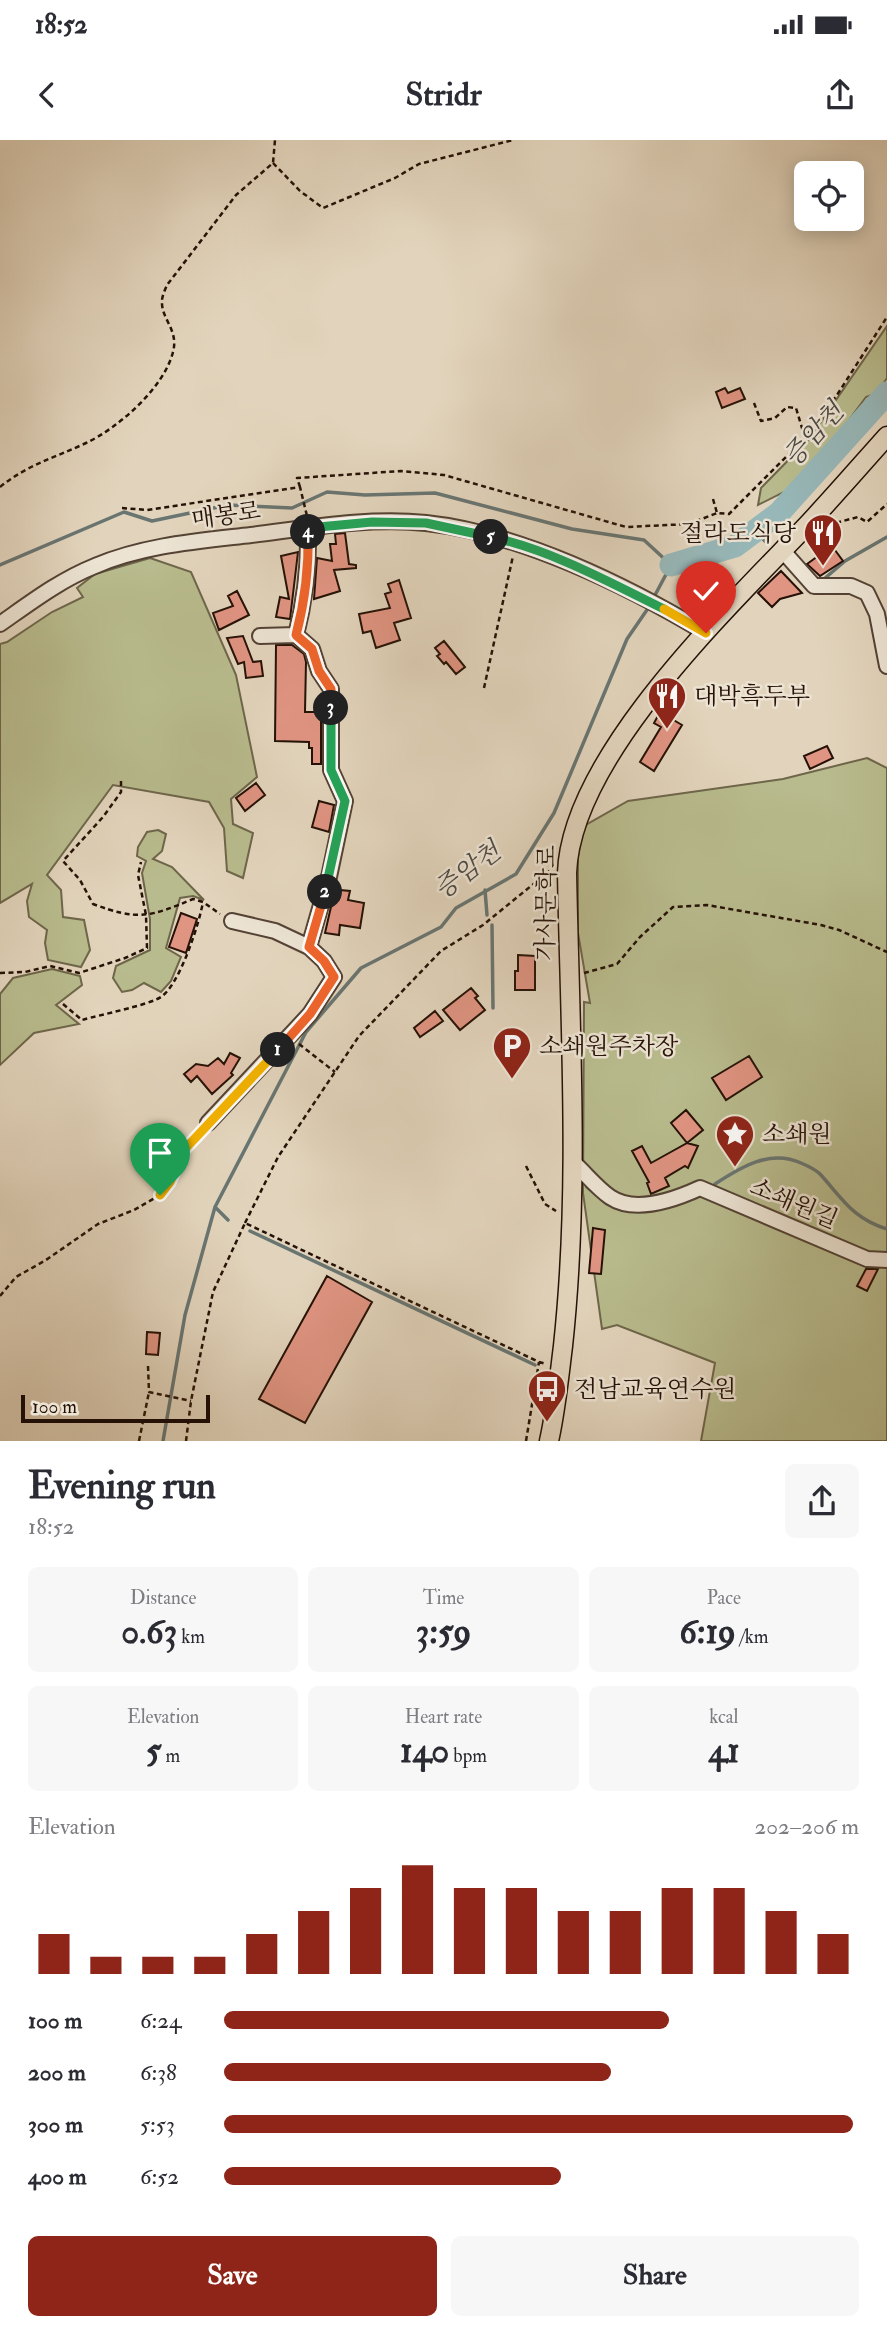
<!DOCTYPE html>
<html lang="en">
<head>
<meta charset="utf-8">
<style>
  :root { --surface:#fff; --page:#f7f7f7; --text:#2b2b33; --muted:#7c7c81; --accent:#8f2418 }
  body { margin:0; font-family:"IM FELL Double Pica","Noto Serif KR",serif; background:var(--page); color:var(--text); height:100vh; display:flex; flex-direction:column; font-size:26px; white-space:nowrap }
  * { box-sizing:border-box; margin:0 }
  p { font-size:23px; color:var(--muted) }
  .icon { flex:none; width:38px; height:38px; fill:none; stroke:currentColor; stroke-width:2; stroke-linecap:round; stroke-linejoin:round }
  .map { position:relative; height:1301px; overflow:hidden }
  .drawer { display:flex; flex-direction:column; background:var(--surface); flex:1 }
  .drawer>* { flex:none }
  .controls { position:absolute; left:794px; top:21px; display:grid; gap:14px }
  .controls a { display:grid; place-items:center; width:70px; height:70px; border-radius:10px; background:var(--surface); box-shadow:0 4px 18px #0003; font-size:35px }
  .scale { position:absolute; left:21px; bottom:18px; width:189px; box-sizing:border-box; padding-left:7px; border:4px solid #251106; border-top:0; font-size:19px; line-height:24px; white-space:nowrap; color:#251106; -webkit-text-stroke:5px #ece3d3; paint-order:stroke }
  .pin { position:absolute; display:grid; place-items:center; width:60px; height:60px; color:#fff; margin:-72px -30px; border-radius:50% 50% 50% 0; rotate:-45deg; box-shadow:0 0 7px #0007 }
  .pin .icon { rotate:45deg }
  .km { position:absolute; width:35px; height:35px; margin:-18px; border-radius:50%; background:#222; color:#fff; font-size:19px; line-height:35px; text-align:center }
  .round { display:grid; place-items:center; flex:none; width:74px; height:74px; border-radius:10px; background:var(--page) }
  .overview { display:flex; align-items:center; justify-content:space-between; height:119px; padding:0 28px }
  h1 { font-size:38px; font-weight:700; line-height:52px }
  .figures { display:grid; grid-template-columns:repeat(3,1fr); gap:10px; height:119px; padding:7px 28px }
  .figures div { display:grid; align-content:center; border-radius:10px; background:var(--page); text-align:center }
  .figures b { font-size:35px; font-weight:700 }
  .figures small { font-size:19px; font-weight:400 }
  .figures p { font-size:19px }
  .chart { height:196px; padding:14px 28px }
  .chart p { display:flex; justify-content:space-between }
  .chart svg { width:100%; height:126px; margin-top:7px; stroke:var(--accent); stroke-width:6 }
  .cta { display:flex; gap:14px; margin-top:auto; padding:14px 28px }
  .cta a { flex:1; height:80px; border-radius:10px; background:var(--accent); color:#fff; font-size:28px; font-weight:700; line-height:80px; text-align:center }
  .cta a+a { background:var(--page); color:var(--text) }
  ul { padding:0 28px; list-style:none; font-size:23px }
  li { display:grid; grid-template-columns:112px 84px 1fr; align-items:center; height:52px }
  li i { height:18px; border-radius:9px; background:var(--accent) }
  .status { display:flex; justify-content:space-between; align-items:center; height:49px; padding:0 35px; background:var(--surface); direction:ltr }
  .status svg { height:19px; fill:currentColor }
  header { display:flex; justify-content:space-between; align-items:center; height:91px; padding:0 28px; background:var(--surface); font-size:32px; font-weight:700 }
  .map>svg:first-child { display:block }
  .green { fill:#b8bb8d; stroke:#6e664a; stroke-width:2 }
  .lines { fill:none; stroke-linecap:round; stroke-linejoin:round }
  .stream { stroke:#697571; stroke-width:3.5 }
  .river { stroke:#97b7b8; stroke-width:23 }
  .building { fill:#e09482; stroke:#251106; stroke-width:2 }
  .minor-casing { stroke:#544234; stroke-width:18 }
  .major-casing { stroke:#251106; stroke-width:21 }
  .path { stroke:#251106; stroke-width:2.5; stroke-dasharray:5 3.5; stroke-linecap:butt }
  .minor { stroke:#ece3d3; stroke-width:14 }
  .major { stroke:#e2d4bc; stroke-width:18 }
  .split-1-casing { stroke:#fff; stroke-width:14 }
  .split-2-casing { stroke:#fff; stroke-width:14 }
  .split-3-casing { stroke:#fff; stroke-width:14 }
  .split-4-casing { stroke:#fff; stroke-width:14 }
  .split-5-casing { stroke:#fff; stroke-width:14 }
  .split-6-casing { stroke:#fff; stroke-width:14 }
  .split-7-casing { stroke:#fff; stroke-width:14 }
  .split-1 { stroke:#f5b400; stroke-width:9 }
  .split-2 { stroke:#f0652b; stroke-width:9 }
  .split-3 { stroke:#22a559; stroke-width:9 }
  .split-4 { stroke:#f0652b; stroke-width:9 }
  .split-5 { stroke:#22a559; stroke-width:9 }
  .split-6 { stroke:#22a559; stroke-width:9 }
  .split-7 { stroke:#f5b400; stroke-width:9 }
  .labels { text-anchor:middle; stroke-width:5; stroke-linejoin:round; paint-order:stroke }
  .street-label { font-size:24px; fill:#251106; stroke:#ece3d3 }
  .poi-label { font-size:24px; fill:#251106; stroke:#ece3d3; text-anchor:start }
  .water-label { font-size:26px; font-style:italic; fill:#4d4b44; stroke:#ece3d3 }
</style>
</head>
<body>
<div class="status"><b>18:52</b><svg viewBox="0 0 49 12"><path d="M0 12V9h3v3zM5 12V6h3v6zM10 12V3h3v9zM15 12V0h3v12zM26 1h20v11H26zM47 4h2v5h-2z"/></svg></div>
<header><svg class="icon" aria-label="back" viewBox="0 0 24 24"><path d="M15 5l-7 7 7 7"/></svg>Stridr<svg class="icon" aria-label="share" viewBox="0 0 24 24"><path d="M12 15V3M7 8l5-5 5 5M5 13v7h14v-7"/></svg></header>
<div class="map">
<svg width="887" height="1301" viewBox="0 0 887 1301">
  <rect width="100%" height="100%" fill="#e2d4bc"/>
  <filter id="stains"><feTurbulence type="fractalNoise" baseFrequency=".00286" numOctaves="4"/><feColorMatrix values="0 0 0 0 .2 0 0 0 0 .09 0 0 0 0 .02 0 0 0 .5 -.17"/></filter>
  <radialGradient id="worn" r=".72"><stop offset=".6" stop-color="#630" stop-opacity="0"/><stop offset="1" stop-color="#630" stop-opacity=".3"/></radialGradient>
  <path class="green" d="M 887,186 L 887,238 L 877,253 L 866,257 L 802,343 L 758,365 L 761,348 L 809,299 Z
    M 150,418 L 191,432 L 236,535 L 257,637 L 231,659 L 233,684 L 253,693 L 243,738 L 227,731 L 224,688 L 209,662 L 113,645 L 47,735 L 61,750 L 63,777 L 84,780 L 90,810 L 81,827 L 48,820 L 45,803 L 47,790 L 29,777 L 27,761 L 32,744 L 0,763 L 0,504 L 7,502 L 52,472 L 83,457 L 77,448 L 95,434 Z
    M 867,618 L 887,628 L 887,1301 L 701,1301 L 715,1223 L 617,1185 L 602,1189 L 583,1053 L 584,862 L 590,863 L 578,793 L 578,716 L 584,686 L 628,661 L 783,639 Z
    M 158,690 L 166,694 L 162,711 L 153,719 L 172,727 L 204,760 L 193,756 L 180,758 L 166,808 L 181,817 L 171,841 L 161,852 L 144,843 L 132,850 L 122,852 L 113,838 L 116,826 L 150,810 L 150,779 L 142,733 L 146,721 L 137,716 L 138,707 L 147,692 Z
    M 52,829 L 80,836 L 82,845 L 56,865 L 79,884 L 34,893 L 0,925 L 0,854 L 13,838 Z"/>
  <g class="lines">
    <path class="stream" d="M 755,391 L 768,404
      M 0,425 L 124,372 L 152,381 L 228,365 L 292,368 L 327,352 L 365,355 L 435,353 L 572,389 L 644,400 L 671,425 L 654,457
      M 824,439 L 845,421 L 887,397
      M 485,750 L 487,775
      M 492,785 L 493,868
      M 715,1044 C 741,1027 770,1009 801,1023 C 808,1026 815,1029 820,1034 C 842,1058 853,1079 887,1089
      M 587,1047 L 607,1064 L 625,1070
      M 215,1067 L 228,1080
      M 250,1091 L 535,1225
      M 163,1301 L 185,1175 L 215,1067 L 306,892 L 361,828 L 441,787 L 456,768 L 516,734 L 554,673 L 627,499 L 651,464"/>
    <path class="river" d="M 671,425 L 735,406 L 779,373 L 887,253"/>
  </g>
  <path class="building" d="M 725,248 L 728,253 L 740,248 L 745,259 L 722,268 L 716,252 Z
    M 345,393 L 349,424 L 356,425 L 356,428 L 334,430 L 340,451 L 314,459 L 317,418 L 332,421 L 330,404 L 336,404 L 335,394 Z
    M 832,406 L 843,421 L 820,436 L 807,424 Z
    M 298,412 L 290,479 L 276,477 L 280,457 L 289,459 L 281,416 Z
    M 781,431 L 802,453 L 780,459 L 772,467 L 758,453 Z
    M 399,440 L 411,478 L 394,483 L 400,500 L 376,508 L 371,491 L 363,493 L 359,474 L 390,468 L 385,454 L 391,452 L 388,444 Z
    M 237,451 L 249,475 L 219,490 L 213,473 L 233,466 L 228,456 Z
    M 243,496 L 253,522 L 261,521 L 263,536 L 246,538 L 244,522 L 238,524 L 227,498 Z
    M 444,501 L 465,527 L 456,534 L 446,522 L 444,524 L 437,516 L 440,514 L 435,508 Z
    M 276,505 L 292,505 L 304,514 L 306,522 L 305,572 L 321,572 L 321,624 L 312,624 L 312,608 L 309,608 L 309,602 L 275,601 Z
    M 660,572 L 682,585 L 654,631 L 640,622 L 661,587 L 654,583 Z
    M 827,606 L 833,618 L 810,629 L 804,616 Z
    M 256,643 L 265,655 L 245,671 L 236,658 Z
    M 319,661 L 334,665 L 329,692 L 312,687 Z
    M 340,750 L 350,751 L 348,760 L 364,763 L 360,788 L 340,785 L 339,795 L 325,793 L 333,758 L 339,759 Z
    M 181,773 L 197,779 L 186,813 L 169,807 Z
    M 518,815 L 535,816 L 535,850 L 515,850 L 515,831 L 518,831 Z
    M 471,848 L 478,856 L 475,858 L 485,870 L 460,890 L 443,870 Z
    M 435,871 L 443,881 L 420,897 L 414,888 Z
    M 230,913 L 240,918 L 231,933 L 233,935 L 212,954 L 197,936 L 191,942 L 184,934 L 196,924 L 208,926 L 218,918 L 224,924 Z
    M 749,916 L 762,937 L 726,960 L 712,938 Z
    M 686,970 L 703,990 L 687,1003 L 698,1006 L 688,1028 L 685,1026 L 665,1038 L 669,1046 L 651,1054 L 647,1043 L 649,1042 L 632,1011 L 642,1006 L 651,1023 L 687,1003 L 671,983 Z
    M 593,1088 L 605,1090 L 601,1134 L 589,1133 Z
    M 866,1129 L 878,1129 L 867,1151 L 857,1146 Z
    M 327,1136 L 372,1162 L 305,1283 L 259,1259 Z
    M 147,1192 L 160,1193 L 158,1215 L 146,1214 Z"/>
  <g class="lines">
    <g class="minor-casing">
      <path id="minor" d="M 782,410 L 814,446 L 851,446 L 867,453 L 877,474 L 887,526
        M 0,484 C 30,463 60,440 95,426 C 144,405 199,401 251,395 C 308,388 368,377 426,383 C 520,393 626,445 706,493
        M 260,496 L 296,495
        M 232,781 L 275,791 L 309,807
        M 208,983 L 310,874 L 334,837 L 324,821 L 309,807 L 329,737 L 345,661 L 331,630 L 331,549 L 319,531 L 312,509 L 296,495 C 305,460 309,425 308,388
        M 574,1023 C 586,1034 597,1048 610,1057 C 635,1074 676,1059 700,1048 L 867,1119 L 887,1120"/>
    </g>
    <g class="major-casing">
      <path id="major" d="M 549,1301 C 556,1270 559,1238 563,1206 C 580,1049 570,891 567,733 C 571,616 730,466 808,384 C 835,355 861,325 887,296"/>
    </g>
    <path class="path" d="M 273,23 L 300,51 L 323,68 L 395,38 L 419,24 L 513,0
      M 754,263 L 761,281 L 775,278 L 787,267 L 796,268 L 805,298 L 837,255 L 887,177
      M 0,347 C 27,325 54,318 86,303 C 118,288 164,248 173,212 C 179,190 161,179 162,161 C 162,156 165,150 167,145 L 236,55 L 273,23 L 275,0
      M 300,347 L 297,338 L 401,331 L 444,335 L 626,387 L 689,384 L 717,373
      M 713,359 L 717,373 L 729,374 L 805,298
      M 122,368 L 147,370 L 300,347 L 307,376
      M 828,385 L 858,377 L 867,382 L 887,364
      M 484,548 L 513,416
      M 121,641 L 121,652 L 103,677 L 63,721 L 80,740 L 93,764 C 138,781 150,777 193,759 L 203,762 L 220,774
      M 0,833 L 25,832 L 50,826 L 79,833 L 125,818 L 147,808 L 146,775 L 138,735 L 141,722
      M 584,833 L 617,824 L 640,797 L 673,767 L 707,765 L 821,785 L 839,790 L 887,812
      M 63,864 L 82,880 C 99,875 149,865 161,857 C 180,844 199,784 203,762
      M 299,904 L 335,932
      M 526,1026 L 545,1064 L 556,1071
      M 245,1083 L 278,1017 L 359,896 L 441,811 L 483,785 L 552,729
      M 0,1156 L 16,1137 L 46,1120 L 98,1084 L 134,1070 L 160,1055 L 170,1042 L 184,1010 L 199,993
      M 148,1226 L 149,1252 L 191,1261
      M 139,1301 L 149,1252
      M 186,1301 L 191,1261 L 213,1152 L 245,1083 L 539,1222 L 546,1224
      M 526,1301 L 539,1222"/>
    <use href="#minor" class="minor"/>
    <use href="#major" class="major"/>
  </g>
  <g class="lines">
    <g class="split-1-casing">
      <path id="split-1" d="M 160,1055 L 170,1042 L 184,1010 L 278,910"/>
    </g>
    <g class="split-2-casing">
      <path id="split-2" d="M 278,910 L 310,874 L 334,837 L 324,821 L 309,807 L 325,752"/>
    </g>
    <g class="split-3-casing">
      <path id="split-3" d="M 325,752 L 345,661 L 331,630 L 331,568"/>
    </g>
    <g class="split-4-casing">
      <path id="split-4" d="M 308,392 C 309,428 305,461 296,495 L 312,509 L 319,531 L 331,549 L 331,568"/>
    </g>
    <g class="split-5-casing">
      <path id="split-5" d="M 308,392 L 308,388 L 372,382 L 426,383 L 491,397"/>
    </g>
    <g class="split-6-casing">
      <path id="split-6" d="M 491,397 C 551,410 609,442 664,469"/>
    </g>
    <g class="split-7-casing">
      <path id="split-7" d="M 664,469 L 706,493"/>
    </g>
    <use href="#split-1" class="split-1"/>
    <use href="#split-2" class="split-2"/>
    <use href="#split-3" class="split-3"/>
    <use href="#split-4" class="split-4"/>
    <use href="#split-5" class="split-5"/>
    <use href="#split-6" class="split-6"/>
    <use href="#split-7" class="split-7"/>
  </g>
  <defs>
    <g id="restaurant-pin" transform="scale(2.0125)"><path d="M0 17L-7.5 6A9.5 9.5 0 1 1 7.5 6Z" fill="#8f2418" stroke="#ece3d3"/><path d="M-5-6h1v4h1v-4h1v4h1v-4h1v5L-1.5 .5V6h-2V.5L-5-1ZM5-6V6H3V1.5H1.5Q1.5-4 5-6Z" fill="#fff"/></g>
    <g id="parking-pin" transform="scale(2.0125)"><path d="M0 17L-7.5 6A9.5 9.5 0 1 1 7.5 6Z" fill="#8f2418" stroke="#ece3d3"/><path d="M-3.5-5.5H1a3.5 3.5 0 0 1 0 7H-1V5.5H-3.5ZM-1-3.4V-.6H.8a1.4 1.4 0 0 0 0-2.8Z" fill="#fff"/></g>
    <g id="sight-pin" transform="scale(2.0125)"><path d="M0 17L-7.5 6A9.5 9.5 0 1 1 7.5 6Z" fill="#8f2418" stroke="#ece3d3"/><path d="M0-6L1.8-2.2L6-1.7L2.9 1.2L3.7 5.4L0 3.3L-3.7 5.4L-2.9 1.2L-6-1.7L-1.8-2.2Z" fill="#fff"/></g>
    <g id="bus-pin" transform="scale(2.0125)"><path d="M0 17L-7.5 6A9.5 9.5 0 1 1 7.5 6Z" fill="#8f2418" stroke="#ece3d3"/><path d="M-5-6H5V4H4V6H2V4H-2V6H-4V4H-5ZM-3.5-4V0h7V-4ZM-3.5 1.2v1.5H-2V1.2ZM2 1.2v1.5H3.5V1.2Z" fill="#fff"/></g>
  </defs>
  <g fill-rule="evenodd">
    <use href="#restaurant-pin" x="823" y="393"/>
    <use href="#restaurant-pin" x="667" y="556"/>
    <use href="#parking-pin" x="512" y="906"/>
    <use href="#sight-pin" x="735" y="994"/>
    <use href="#bus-pin" x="547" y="1249"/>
  </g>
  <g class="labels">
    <g class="street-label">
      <text transform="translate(226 375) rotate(-8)" y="8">매봉로</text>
      <text transform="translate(546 763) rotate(-89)" y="8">가사문학로</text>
      <text transform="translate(794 1063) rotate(23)" y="8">소쇄원길</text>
    </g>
    <g class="poi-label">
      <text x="796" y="401" text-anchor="end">절라도식당</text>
      <text x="694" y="564">대박흑두부</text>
      <text x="539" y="914">소쇄원주차장</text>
      <text x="762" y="1002">소쇄원</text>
      <text x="574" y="1257">전남교육연수원</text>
    </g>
    <g class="water-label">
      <text transform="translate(813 294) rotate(-48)" y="9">증암천</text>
      <text transform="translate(467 730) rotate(-37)" y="9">증암천</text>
    </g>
  </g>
  <rect width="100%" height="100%" filter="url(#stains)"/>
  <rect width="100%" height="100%" fill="url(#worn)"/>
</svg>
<div class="controls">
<a><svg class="icon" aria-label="locate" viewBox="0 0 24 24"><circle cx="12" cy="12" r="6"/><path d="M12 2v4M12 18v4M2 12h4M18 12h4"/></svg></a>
</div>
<div class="scale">100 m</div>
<div class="pin" style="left:160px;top:1055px;background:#1e9e55"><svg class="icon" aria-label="arrive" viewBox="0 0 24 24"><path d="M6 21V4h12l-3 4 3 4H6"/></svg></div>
<div class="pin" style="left:706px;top:493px;background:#d93025"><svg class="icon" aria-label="check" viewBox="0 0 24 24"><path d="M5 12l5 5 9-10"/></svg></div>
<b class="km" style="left:278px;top:910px">1</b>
<b class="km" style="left:325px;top:752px">2</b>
<b class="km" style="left:331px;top:568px">3</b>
<b class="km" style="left:308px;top:392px">4</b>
<b class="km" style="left:491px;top:397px">5</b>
</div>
<section class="drawer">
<div class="overview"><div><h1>Evening run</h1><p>18:52</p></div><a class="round"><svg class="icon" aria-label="share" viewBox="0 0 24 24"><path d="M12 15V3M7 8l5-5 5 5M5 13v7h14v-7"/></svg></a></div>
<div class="figures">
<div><p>Distance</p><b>0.63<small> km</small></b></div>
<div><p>Time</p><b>3:59</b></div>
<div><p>Pace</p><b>6:19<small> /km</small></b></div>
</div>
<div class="figures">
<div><p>Elevation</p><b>5<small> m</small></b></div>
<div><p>Heart rate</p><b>140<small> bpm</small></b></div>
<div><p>kcal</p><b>41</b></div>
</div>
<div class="chart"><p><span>Elevation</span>202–206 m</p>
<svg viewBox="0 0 160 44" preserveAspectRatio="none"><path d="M5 44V30M15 44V38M25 44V38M35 44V38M45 44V30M55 44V22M65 44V14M75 44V6M85 44V14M95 44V14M105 44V22M115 44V22M125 44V14M135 44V14M145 44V22M155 44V30"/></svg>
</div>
<ul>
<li><b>100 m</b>6:24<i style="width:70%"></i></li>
<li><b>200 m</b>6:38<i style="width:61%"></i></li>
<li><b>300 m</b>5:53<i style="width:99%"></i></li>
<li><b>400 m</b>6:52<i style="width:53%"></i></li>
</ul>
<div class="cta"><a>Save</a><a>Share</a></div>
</section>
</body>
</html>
